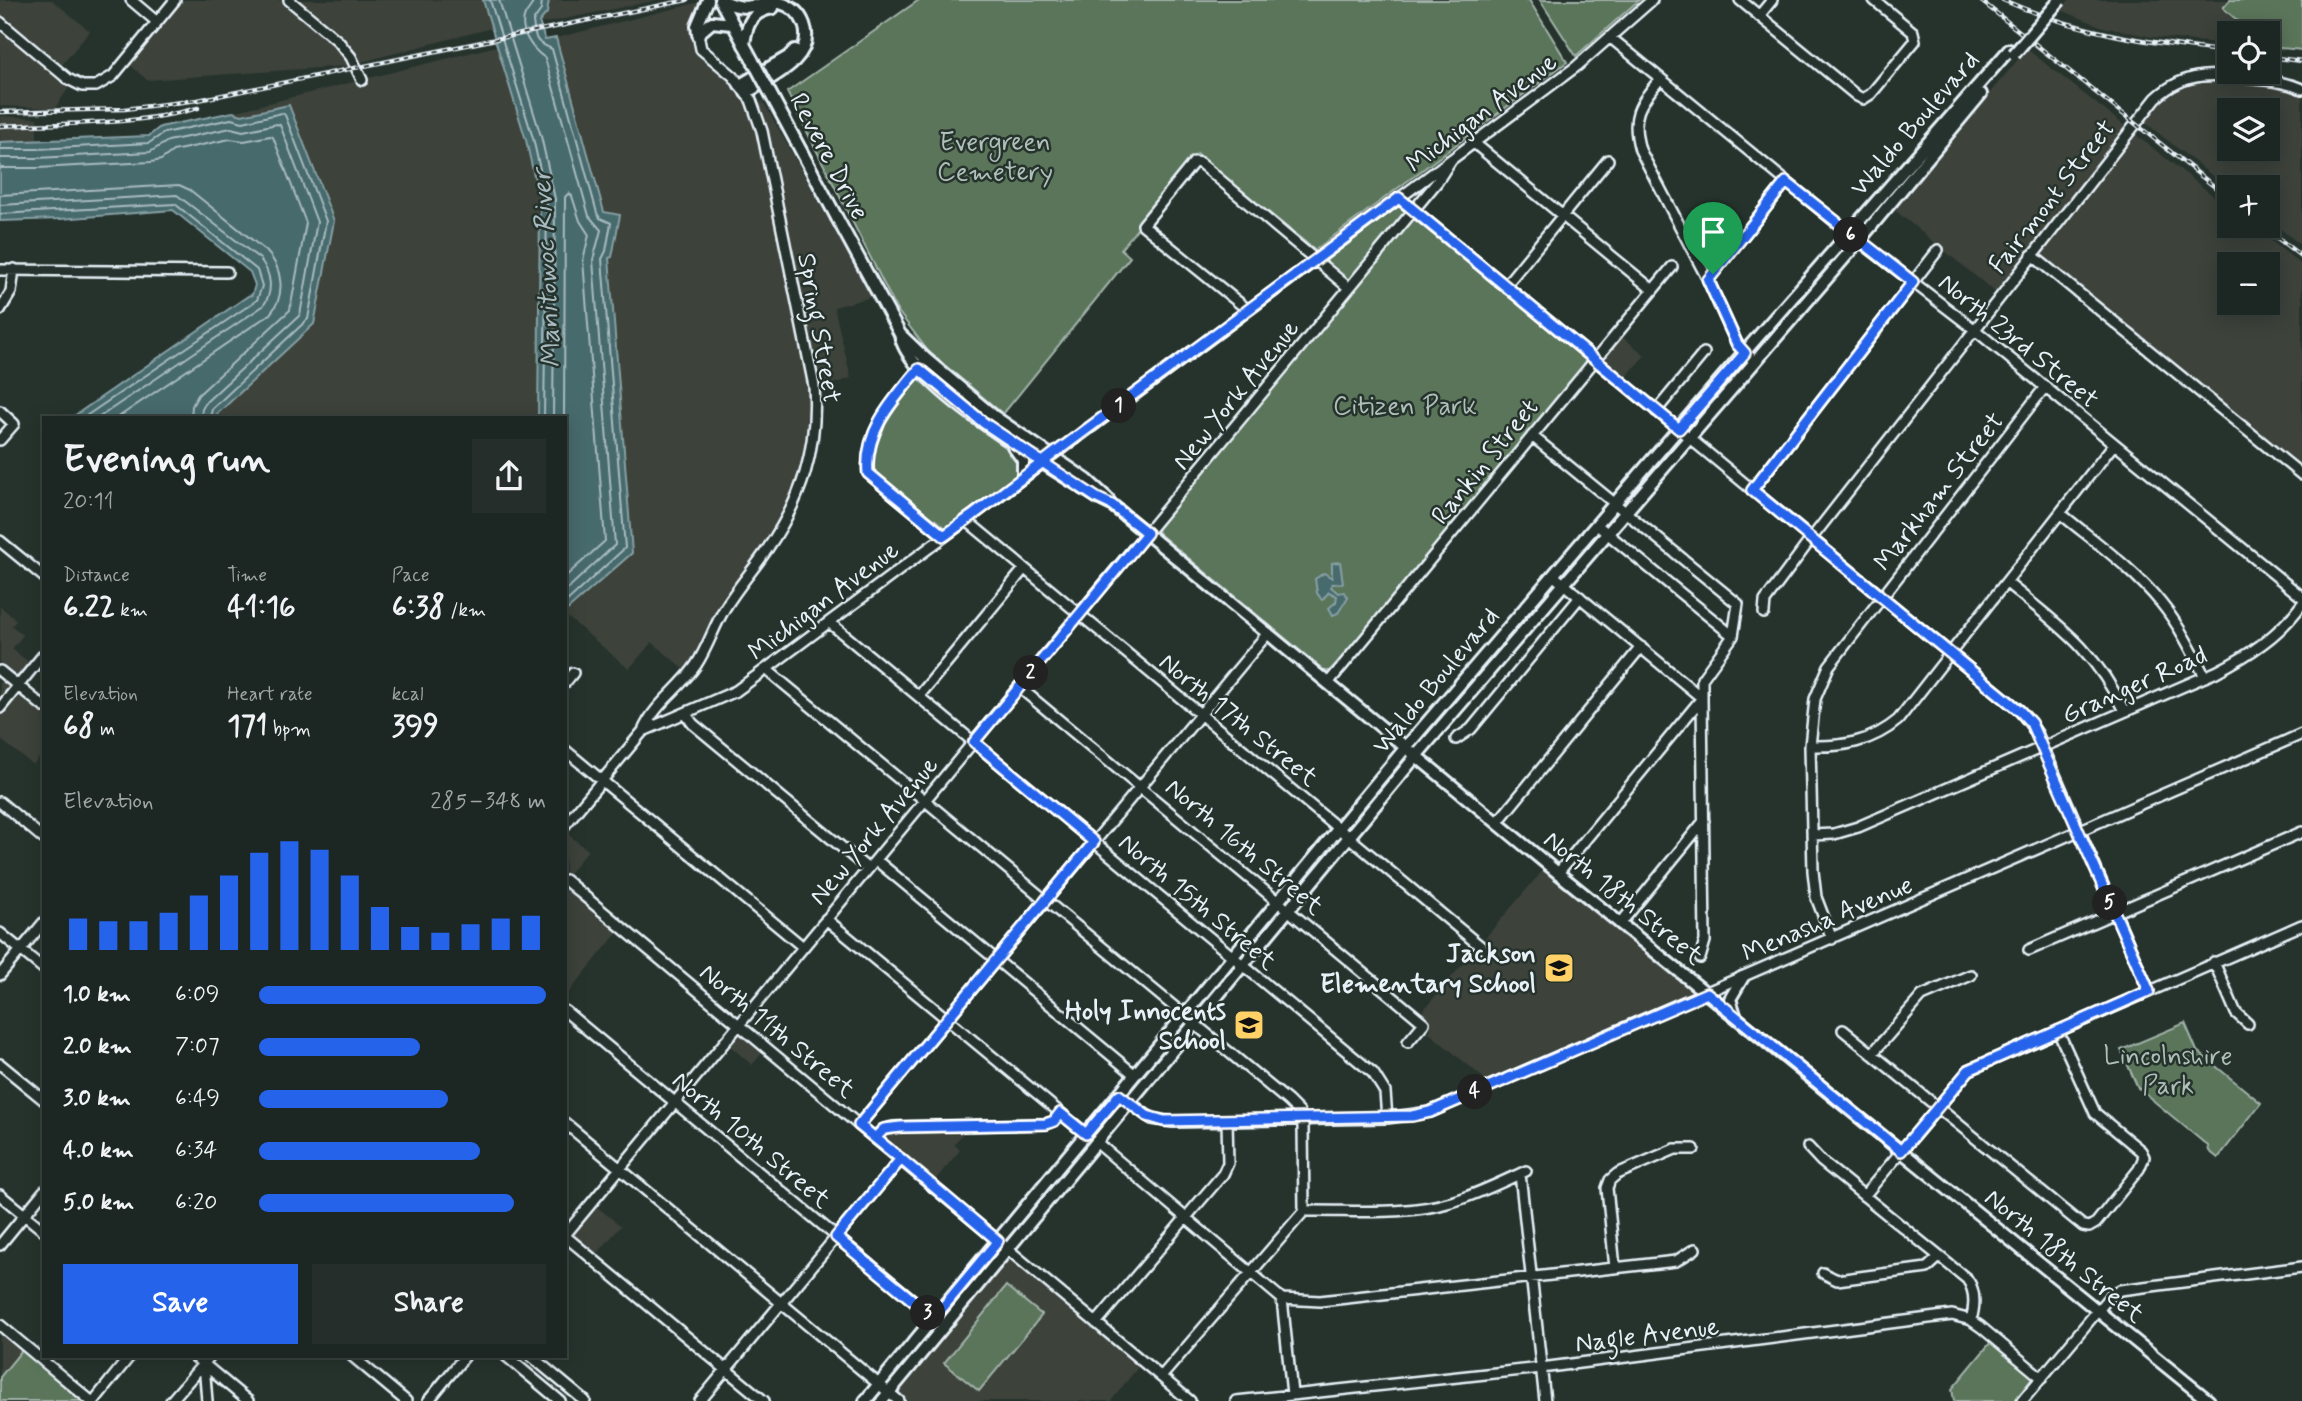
<!DOCTYPE html>
<html lang="en">
<head>
<meta charset="utf-8">
<style>
  :root { --surface:#1c2622; --page:#252e2a; --text:#f1f3f6; --muted:#a0a5a5; --line:#3a4340; --accent:#2563eb }
  body { margin:0; font-family:Mynerve,sans-serif; background:var(--page); color:var(--text); height:100vh; display:flex; flex-direction:column; font-size:26px; white-space:nowrap }
  * { box-sizing:border-box; margin:0 }
  p { font-size:23px; color:var(--muted) }
  .icon { flex:none; width:38px; height:38px; fill:none; stroke:currentColor; stroke-width:2; stroke-linecap:round; stroke-linejoin:round }
  .map { position:relative; flex:1; overflow:hidden }
  .sheet { position:absolute; left:42px; top:416px; width:525px; height:942px; display:flex; flex-direction:column; background:var(--surface); border-radius:0px; box-shadow:0 4px 18px #0003,0 0 0 2px var(--line) }
  .sheet>* { flex:none }
  .tools { position:absolute; left:2217px; top:21px; display:grid; gap:14px }
  .tools a { display:grid; place-items:center; width:63px; height:63px; border-radius:0px; background:var(--surface); box-shadow:0 4px 18px #0003,0 0 0 2px var(--line); font-size:35px }
  .pin { position:absolute; display:grid; place-items:center; width:60px; height:60px; color:#fff; margin:-72px -30px; border-radius:50% 50% 50% 0; rotate:-45deg; box-shadow:0 0 7px #0007 }
  .pin .icon { rotate:45deg }
  .km { position:absolute; width:35px; height:35px; margin:-18px; border-radius:50%; background:#222; color:#fff; font-size:19px; line-height:35px; text-align:center }
  .round { display:grid; place-items:center; flex:none; width:74px; height:74px; border-radius:0px; background:var(--page) }
  .summary { display:flex; align-items:center; justify-content:space-between; height:119px; padding:0 21px }
  h1 { font-size:38px; font-weight:700; line-height:52px }
  .figures { display:grid; grid-template-columns:repeat(3,1fr); gap:10px; height:119px; padding:7px 21px }
  .figures div { display:grid; align-content:center }
  .figures b { font-size:30px; font-weight:700 }
  .figures small { font-size:19px; font-weight:400 }
  .figures p { font-size:19px }
  .chart { height:196px; padding:14px 21px }
  .chart p { display:flex; justify-content:space-between }
  .chart svg { width:100%; height:126px; margin-top:7px; stroke:var(--accent); stroke-width:6 }
  .action { display:flex; gap:14px; margin-top:auto; padding:14px 21px }
  .action a { flex:1; height:80px; border-radius:0px; background:var(--accent); color:#fff; font-size:28px; font-weight:700; line-height:80px; text-align:center }
  .action a+a { background:var(--page); color:var(--text) }
  ul { padding:0 21px; list-style:none; font-size:23px }
  li { display:grid; grid-template-columns:112px 84px 1fr; align-items:center; height:52px }
  li i { height:18px; border-radius:9px; background:var(--accent) }
  .map>svg:first-child { display:block }
  .built { fill:#3c423a; fill-rule:evenodd }
  .green { fill:#5a745a; stroke:#a1b2a9; stroke-width:2 }
  .water { fill:#476a6d; stroke:#87a0a5; stroke-width:2 }
  .lines { fill:none; stroke-linecap:round; stroke-linejoin:round }
  .shore { stroke:#a8bbc0; stroke-width:2 }
  .minor-casing { stroke:#e8f1f8; stroke-width:14 }
  .major-casing { stroke:#e8f1f8; stroke-width:16 }
  .minor { stroke:#26332d; stroke-width:9 }
  .major { stroke:#26332d; stroke-width:10 }
  .rail-casing { stroke:#e8f1f8; stroke-width:4.5 }
  .rail { stroke:#26332d; stroke-width:2; stroke-dasharray:5; stroke-linecap:butt }
  .major-bridge-casing { stroke:#e8f1f8; stroke-width:16; stroke-linecap:butt }
  .major-bridge { stroke:#26332d; stroke-width:10 }
  .route-casing { stroke:#fff; stroke-width:14 }
  .route { stroke:#2563eb; stroke-width:9 }
  .labels { text-anchor:middle; stroke-width:5; stroke-linejoin:round; paint-order:stroke }
  .street-label { font-size:26px; fill:#e8f1f8; stroke:#26332d }
  .park-label { font-size:26px; fill:#afbfb9; stroke:#26332d }
  .poi-label { font-size:26px; font-weight:bold; fill:#e8f1f8; stroke:#26332d; text-anchor:end }
  .water-label { font-size:28px; font-style:italic; fill:#a8bbc0; stroke:#26332d }
</style>
</head>
<body>
<div class="map">
<svg width="2302" height="1401" viewBox="0 0 2302 1401">
  <rect width="100%" height="100%" fill="#26332d"/>
  <filter id="ink" filterUnits="userSpaceOnUse"><feTurbulence type="fractalNoise" baseFrequency=".0143" numOctaves="2"/><feDisplacementMap in="SourceGraphic" scale="14" xChannelSelector="R" yChannelSelector="G"/><feConvolveMatrix kernelMatrix="1 2 1 2 8 2 1 2 1" color-interpolation-filters="sRGB"/></filter>
  <g filter="url(#ink)">
    <path class="built" d="M 0,0 L 52,0 L 90,31 L 55,73 L 70,86 L 55,108 L 0,106 Z
      M 183,0 L 483,0 L 492,28 L 346,66 L 147,80 L 130,65 Z
      M 549,0 L 658,0 L 540,24 L 539,22 L 547,13 Z
      M 2069,0 L 2230,0 L 2223,9 L 2252,33 L 2230,33 L 2229,44 L 2152,37 L 2103,27 L 2061,10 Z
      M 704,1 L 692,30 L 691,38 L 697,53 L 730,82 L 749,109 L 763,101 L 872,297 L 834,307 L 851,378 L 818,389 L 812,413 L 808,451 L 793,497 L 695,660 L 686,671 L 652,642 L 629,669 L 565,615 L 565,612 L 632,553 L 609,257 L 611,257 L 620,215 L 604,212 L 556,38 Z
      M 497,46 L 526,140 L 540,202 L 537,418 L 218,418 L 216,414 L 314,324 L 242,115 L 233,112 Z
      M 2027,49 L 2229,208 L 2230,226 L 2252,226 L 2302,265 L 2302,466 L 2031,246 L 1995,292 L 1892,208 ZM 2230,264 L 2268,264 L 2268,303 L 2230,303 Z
      M 2214,79 L 2289,90 L 2302,95 L 2302,246 L 2268,219 L 2268,187 L 2229,189 L 2143,121 L 2172,90 L 2198,80 ZM 2230,110 L 2268,110 L 2268,149 L 2230,149 Z
      M 0,116 L 37,118 L 37,142 L 0,142 Z
      M 1621,336 L 1645,355 L 1625,378 L 1602,359 Z
      M 0,606 L 16,620 L 12,626 L 23,635 L 12,649 L 30,663 L 0,699 Z
      M 18,694 L 44,714 L 44,752 L 33,765 L 0,739 L 0,715 Z
      M 565,832 L 588,850 L 568,875 L 565,873 Z
      M 1544,869 L 1686,985 L 1690,992 L 1486,1080 L 1428,1032 L 1431,1029 L 1429,1021 L 1420,1014 Z
      M 565,887 L 618,932 L 565,997 Z
      M 737,1035 L 742,1035 L 763,1052 L 752,1065 L 729,1045 Z
      M 966,1130 L 954,1144 L 960,1150 L 935,1180 L 883,1135 L 886,1131 Z
      M 596,1206 L 621,1226 L 597,1254 L 573,1234 Z
      M 1007,1259 L 1013,1261 L 1139,1366 L 1111,1401 L 906,1401 L 899,1395 L 897,1390 Z
      M 0,1332 L 22,1350 L 0,1377 Z"/>
    <path class="green" d="M 919,0 L 1529,0 L 1567,62 L 1315,250 L 1197,154 L 1121,249 L 1130,257 L 1003,414 L 928,351 L 897,310 L 787,92 Z
      M 1540,0 L 1639,0 L 1576,56 Z
      M 2230,0 L 2302,0 L 2302,50 L 2269,47 L 2268,33 L 2252,33 L 2223,8 Z
      M 1398,206 L 1585,359 L 1586,364 L 1343,658 L 1329,671 L 1325,671 L 1158,533 L 1157,529 L 1351,293 L 1318,265 Z
      M 918,378 L 924,379 L 1019,458 L 1020,472 L 1017,475 L 946,528 L 878,476 L 873,469 C 874,438 894,397 918,378 Z
      M 2185,1023 L 2197,1051 L 2261,1103 L 2218,1158 L 2209,1151 L 2208,1146 L 2138,1088 L 2121,1050 Z
      M 1006,1286 L 1042,1315 L 979,1391 L 944,1363 Z
      M 1991,1342 L 2030,1374 L 2033,1377 L 2015,1401 L 1954,1401 L 1952,1389 Z
      M 22,1350 L 83,1401 L 0,1401 L 0,1377 Z"/>
    <path class="water" d="M 483,0 L 549,0 L 547,13 L 539,22 L 545,40 L 556,38 L 604,212 L 620,215 L 612,257 L 609,258 L 632,553 L 565,612 L 565,418 L 538,418 L 540,202 L 526,140 Z
      M 289,105 L 334,221 L 314,324 L 217,414 L 218,418 L 71,418 L 248,296 L 252,295 L 255,285 L 250,272 L 173,210 L 60,219 L 0,221 L 0,142 L 149,136 L 160,127 L 233,112 L 242,115 Z
      M 1340,562 L 1343,583 L 1332,584 L 1331,587 L 1338,593 L 1344,592 L 1348,597 L 1338,613 L 1333,615 L 1329,608 L 1336,602 L 1337,596 L 1329,592 L 1322,600 L 1317,593 L 1315,579 L 1324,573 L 1332,578 L 1332,563 Z"/>
    <g class="lines">
      <path class="shore" d="M 490,0 L 533,138 L 547,201 L 544,418
        M 499,0 L 541,136 L 555,199 L 553,418
        M 534,0 C 532,7 528,9 525,15 C 518,31 533,50 545,58 L 589,216 L 601,230 L 593,260 L 615,545 L 565,591
        M 542,0 L 541,10 L 533,21 C 535,41 536,42 552,49 L 597,213 L 600,218 L 611,223 L 606,251 L 602,259 L 625,548 L 565,603
        M 0,149 L 37,149 L 149,143 L 164,133 L 231,119 L 243,122 L 282,113 L 285,115 L 326,221 L 308,319 L 212,409 L 210,418
        M 0,158 L 37,158 L 150,152 L 168,141 L 231,128 L 243,131 L 277,124 L 280,125 L 317,222 L 300,315 L 206,402 L 202,409 L 201,418
        M 0,168 L 38,168 L 151,162 L 161,160 L 173,151 L 230,139 L 244,141 L 270,136 L 273,137 L 306,223 L 290,310 L 198,395 L 192,406 L 191,418
        M 0,195 L 179,185 L 190,190 L 266,251 C 283,268 286,296 270,314 L 117,418
        M 0,205 L 177,195 L 260,259 C 271,273 274,291 263,306 L 98,418
        M 0,214 L 175,204 L 257,270 L 262,286 L 257,300 L 83,418
        M 564,418 L 565,197 L 569,193 L 572,196 L 580,221 L 589,235 L 583,260 L 605,541 L 565,577"/>
      <g class="minor-casing">
        <path id="minor" d="M 131,0 L 157,22
          M 289,0 L 338,41 L 351,57 L 362,80
          M 1740,0 L 1857,96 L 1863,99 L 1871,94 L 1915,41 L 1913,32 L 1874,0
          M 1759,16 L 1772,0
          M 0,22 L 68,79 L 82,86 L 96,86 L 113,76 L 175,0
          M 1611,38 L 1849,233 L 1974,329 L 2302,597
          M 1660,79 C 1639,105 1630,116 1640,150 L 1708,280 L 1737,344 L 1754,361
          M 1474,143 L 1653,290
          M 1399,198 L 2020,711 L 2037,733 L 2149,991
          M 2032,255 L 2302,475
          M 0,270 L 227,272
          M 1708,280 L 1786,182
          M 1505,286 L 1608,160
          M 0,310 L 11,292 L 14,269
          M 1248,310 L 1143,225 L 1194,162 L 1200,163 L 1349,288
          M 923,363 C 898,397 864,427 868,473 L 944,536
          M 0,411 L 14,424 L 0,440
          M 1656,411 L 1704,353
          M 1532,436 L 1738,604 L 1733,636 L 1702,679 L 1702,698 L 1558,873
          M 1752,490 L 1938,250
          M 2060,513 C 2095,542 2133,568 2161,603 C 2179,625 2192,651 2205,677
          M 966,520 L 1485,950
          M 1597,525 L 1733,636
          M 0,541 L 44,577
          M 1554,576 L 1702,698 L 1705,941 L 1700,958
          M 2007,583 C 2058,625 2095,649 2124,711
          M 1764,613 L 1765,601 L 1811,539 L 2156,98 C 2186,70 2216,74 2254,79 C 2271,81 2286,82 2302,89
          M 830,623 L 1373,1073 L 1385,1092 L 1387,1118
          M 766,669 L 1288,1101 L 1299,1112 L 1303,1126 L 1304,1211 L 1161,1377
          M 0,671 L 44,707
          M 1329,682 L 1672,267
          M 565,683 L 573,673
          M 1019,687 L 1424,1023 L 1408,1042
          M 919,696 L 1024,569
          M 0,708 L 44,654
          M 685,713 L 693,724 L 868,869
          M 643,731 L 736,691 L 766,669 L 1577,66 L 1652,0
          M 1456,739 L 1471,729 L 1580,597
          M 1810,746 C 1843,747 1872,742 1898,720 L 2114,444
          M 565,750 L 803,947
          M 0,802 L 44,839
          M 1497,823 L 1641,647
          M 565,825 L 643,731 C 654,704 680,689 696,665 C 708,647 714,626 725,608 C 737,588 753,570 766,551 C 802,499 818,450 814,386 L 762,131 L 751,100 L 733,76 L 701,49 L 698,34
          M 1812,835 L 1834,834 L 1858,827 L 2216,672 C 2249,655 2280,635 2302,604
          M 876,860 L 1135,1075
          M 565,880 L 1190,1401
          M 826,919 L 1086,1134
          M 1620,924 L 1704,821
          M 0,933 L 44,969
          M 1832,939 L 1816,897 L 1813,871 L 1810,746 L 1815,699 L 1829,666 L 2045,387
          M 2029,950 L 2302,832
          M 2214,962 L 2236,1013 L 2248,1024
          M 0,975 L 44,922
          M 565,1011 L 944,1326
          M 1843,1030 L 2083,1226 L 2089,1227 L 2096,1223 L 2139,1169 L 2144,1157 L 2141,1151 L 2095,1113 L 2058,1031
          M 1872,1054 L 1922,996 L 1971,975
          M 0,1064 L 44,1100
          M 1119,1095 L 1152,1119 L 1173,1122 L 1387,1118 L 1430,1112 L 2302,734
          M 565,1123 L 899,1401
          M 859,1125 L 1268,633
          M 875,1138 L 882,1130 L 893,1127 L 1046,1124 L 1054,1121 L 1060,1113
          M 1096,1142 L 1282,1299 L 1292,1394
          M 1808,1147 L 1821,1161 L 1967,1279 C 1976,1291 1975,1306 1971,1320
          M 1520,1174 L 1545,1401
          M 0,1195 L 44,1231
          M 1864,1196 L 1969,1070 L 2302,925
          M 1304,1211 C 1351,1210 1405,1216 1451,1202 C 1476,1195 1502,1182 1526,1171
          M 565,1235 L 1437,182 L 1451,160
          M 565,1236 L 764,1401
          M 0,1245 L 44,1191
          M 1615,1268 L 1607,1188 L 1610,1180 L 1617,1174 L 1675,1149 L 1694,1149
          M 1823,1273 L 1837,1280 L 1927,1268 L 1939,1257
          M 1282,1299 L 1320,1301 L 1676,1261 L 1695,1249
          M 1096,1323 L 1223,1174 L 1228,1163 L 1227,1121
          M 0,1325 L 91,1401
          M 194,1356 L 248,1401
          M 352,1356 L 406,1401
          M 506,1356 L 560,1401
          M 531,1356 L 585,1401
          M 204,1364 L 207,1401
          M 94,1401 L 130,1356
          M 171,1401 L 210,1356
          M 428,1401 L 465,1356
          M 700,1401 L 901,1159
          M 1236,1401 L 1541,1368 L 1952,1315 L 1971,1320 L 1981,1327 L 2042,1378
          M 2022,1401 L 2110,1296 L 2120,1290 L 2302,1267"/>
      </g>
      <g class="major-casing">
        <path id="major" d="M 720,0 L 753,61
          M 722,0 C 750,15 755,0 780,3 C 791,6 800,13 804,24 C 817,59 769,78 746,93
          M 698,34 L 712,22 L 732,24
          M 698,34 L 697,26 L 708,0
          M 744,45 C 746,26 751,11 773,8
          M 740,85 L 788,57 L 795,50
          M 837,218 L 900,334 C 908,387 1052,467 1098,498 L 1112,505 L 1558,873 L 2209,1401
          M 900,334 L 926,359 L 995,417 L 1087,480 L 1108,499
          M 1013,446 L 1023,460 L 1023,477
          M 1735,1015 L 1730,999 L 1743,977
          M 865,1401 L 1406,747 L 1728,371 L 2009,50
          M 882,1401 L 1416,756 L 1859,241 L 1981,94"/>
      </g>
      <use href="#minor" class="minor"/>
      <use href="#major" class="major"/>
      <g class="rail-casing">
        <path id="rail" d="M 1980,0 L 2230,199
          M 2003,0 C 2078,33 2149,43 2230,52
          M 2268,57 L 2302,61
          M 0,112 L 125,109 L 198,100 L 687,0
          M 0,126 C 66,123 133,126 198,108
          M 2262,226 L 2302,257"/>
      </g>
      <use href="#rail" class="rail"/>
      <g class="major-bridge-casing">
        <path id="major-bridge" d="M 2014,54 L 2060,0
          M 753,61 L 837,218"/>
      </g>
      <use href="#major-bridge" class="major-bridge"/>
    </g>
  </g>
  <g class="lines" filter="url(#ink)">
    <g class="route-casing">
      <path id="route" d="M 1713,274 L 1708,280 L 1737,344 L 1745,353 L 1679,429 L 1399,198 L 1052,455 L 1043,462 L 972,516 L 944,536 L 868,473 C 864,430 894,399 919,369 L 984,423 L 1036,458 L 1097,498 L 1112,505 L 1147,533 L 974,742 L 1094,842 L 859,1125 L 901,1159 L 998,1241 L 934,1318 L 836,1237 L 901,1159 L 875,1138 L 884,1129 L 901,1127 L 1046,1124 L 1054,1121 L 1060,1113 L 1086,1134 L 1119,1095 L 1147,1116 L 1164,1121 L 1412,1116 L 1430,1112 L 1707,993 L 1901,1151 L 1969,1070 L 2149,991 L 2031,723 L 2020,711 L 1752,490 L 1913,282 L 1786,182 L 1713,274"/>
    </g>
    <use href="#route" class="route"/>
  </g>
  <defs>
    <g id="school-square" transform="scale(1.575)"><rect x="-9" y="-9" width="18" height="18" rx="4" fill="#ffd166" stroke="#26332d"/><path d="M0-5L7-2L0 1L-7-2ZM-4 1L0 2.5L4 1V4Q0 6-4 4Z" fill="#111"/></g>
  </defs>
  <g fill-rule="evenodd">
    <use href="#school-square" x="1559" y="968"/>
    <use href="#school-square" x="1249" y="1025"/>
  </g>
  <g class="labels">
    <g class="street-label">
      <text transform="translate(1481 112) rotate(-37)" y="9">Michigan Avenue</text>
      <text transform="translate(1914 123) rotate(-49)" y="9">Waldo Boulevard</text>
      <text transform="translate(830 156) rotate(62)" y="9">Revere Drive</text>
      <text transform="translate(2051 196) rotate(-52)" y="9">Fairmont Street</text>
      <text transform="translate(820 328) rotate(80)" y="9">Spring Street</text>
      <text transform="translate(2019 340) rotate(39)" y="9">North 23rd Street</text>
      <text transform="translate(1235 394) rotate(-51)" y="9">New York Avenue</text>
      <text transform="translate(1484 461) rotate(-51)" y="9">Rankin Street</text>
      <text transform="translate(1938 491) rotate(-52)" y="9">Markham Street</text>
      <text transform="translate(823 600) rotate(-37)" y="9">Michigan Avenue</text>
      <text transform="translate(1435 680) rotate(-50)" y="9">Waldo Boulevard</text>
      <text transform="translate(2134 684) rotate(-24)" y="9">Granger Road</text>
      <text transform="translate(1239 719) rotate(39)" y="9">North 17th Street</text>
      <text transform="translate(873 830) rotate(-50)" y="9">New York Avenue</text>
      <text transform="translate(1245 846) rotate(40)" y="9">North 16th Street</text>
      <text transform="translate(1624 897) rotate(39)" y="9">North 18th Street</text>
      <text transform="translate(1198 901) rotate(40)" y="9">North 15th Street</text>
      <text transform="translate(1827 918) rotate(-23)" y="9">Menasha Avenue</text>
      <text transform="translate(778 1030) rotate(40)" y="9">North 11th Street</text>
      <text transform="translate(752 1139) rotate(40)" y="9">North 10th Street</text>
      <text transform="translate(2065 1255) rotate(39)" y="9">North 18th Street</text>
      <text transform="translate(1647 1334) rotate(-7)" y="9">Nagle Avenue</text>
    </g>
    <g class="park-label">
      <text x="995" y="150">Evergreen<tspan x="995" dy="30">Cemetery</tspan></text>
      <text x="1405" y="414">Citizen Park</text>
      <text x="2168" y="1064">Lincolnshire<tspan x="2168" dy="30">Park</tspan></text>
    </g>
    <g class="poi-label">
      <text x="1536" y="962">Jackson<tspan x="1536" dy="30">Elementary School</tspan></text>
      <text x="1226" y="1019">Holy Innocents<tspan x="1226" dy="30">School</tspan></text>
    </g>
    <g class="water-label">
      <text transform="translate(545 269) rotate(-93)" y="10">Manitowoc River</text>
    </g>
  </g>
</svg>
<div class="tools">
<a><svg class="icon" aria-label="locate" viewBox="0 0 24 24"><circle cx="12" cy="12" r="6"/><path d="M12 2v4M12 18v4M2 12h4M18 12h4"/></svg></a>
<a><svg class="icon" aria-label="layers" viewBox="0 0 24 24"><path d="M12 4l9 5-9 5-9-5zM3 14l9 5 9-5"/></svg></a>
<a>+</a>
<a>−</a>
</div>
<div class="pin" style="left:1713px;top:274px;background:#1e9e55"><svg class="icon" aria-label="arrive" viewBox="0 0 24 24"><path d="M6 21V4h12l-3 4 3 4H6"/></svg></div>
<b class="km" style="left:1119px;top:406px">1</b>
<b class="km" style="left:1031px;top:673px">2</b>
<b class="km" style="left:928px;top:1313px">3</b>
<b class="km" style="left:1475px;top:1092px">4</b>
<b class="km" style="left:2110px;top:903px">5</b>
<b class="km" style="left:1851px;top:235px">6</b>
<section class="sheet">
<div class="summary"><div><h1>Evening run</h1><p>20:11</p></div><a class="round"><svg class="icon" aria-label="share" viewBox="0 0 24 24"><path d="M12 15V3M7 8l5-5 5 5M5 13v7h14v-7"/></svg></a></div>
<div class="figures">
<div><p>Distance</p><b>6.22<small> km</small></b></div>
<div><p>Time</p><b>41:16</b></div>
<div><p>Pace</p><b>6:38<small> /km</small></b></div>
</div>
<div class="figures">
<div><p>Elevation</p><b>68<small> m</small></b></div>
<div><p>Heart rate</p><b>171<small> bpm</small></b></div>
<div><p>kcal</p><b>399</b></div>
</div>
<div class="chart"><p><span>Elevation</span>285–348 m</p>
<svg viewBox="0 0 160 44" preserveAspectRatio="none"><path d="M5 44V33M15 44V34M25 44V34M35 44V31M45 44V25M55 44V18M65 44V10M75 44V6M85 44V9M95 44V18M105 44V29M115 44V36M125 44V38M135 44V35M145 44V33M155 44V32"/></svg>
</div>
<ul>
<li><b>1.0 km</b>6:09<i style="width:100%"></i></li>
<li><b>2.0 km</b>7:07<i style="width:56%"></i></li>
<li><b>3.0 km</b>6:49<i style="width:66%"></i></li>
<li><b>4.0 km</b>6:34<i style="width:77%"></i></li>
<li><b>5.0 km</b>6:20<i style="width:89%"></i></li>
</ul>
<div class="action"><a>Save</a><a>Share</a></div>
</section>
</div>
</body>
</html>
